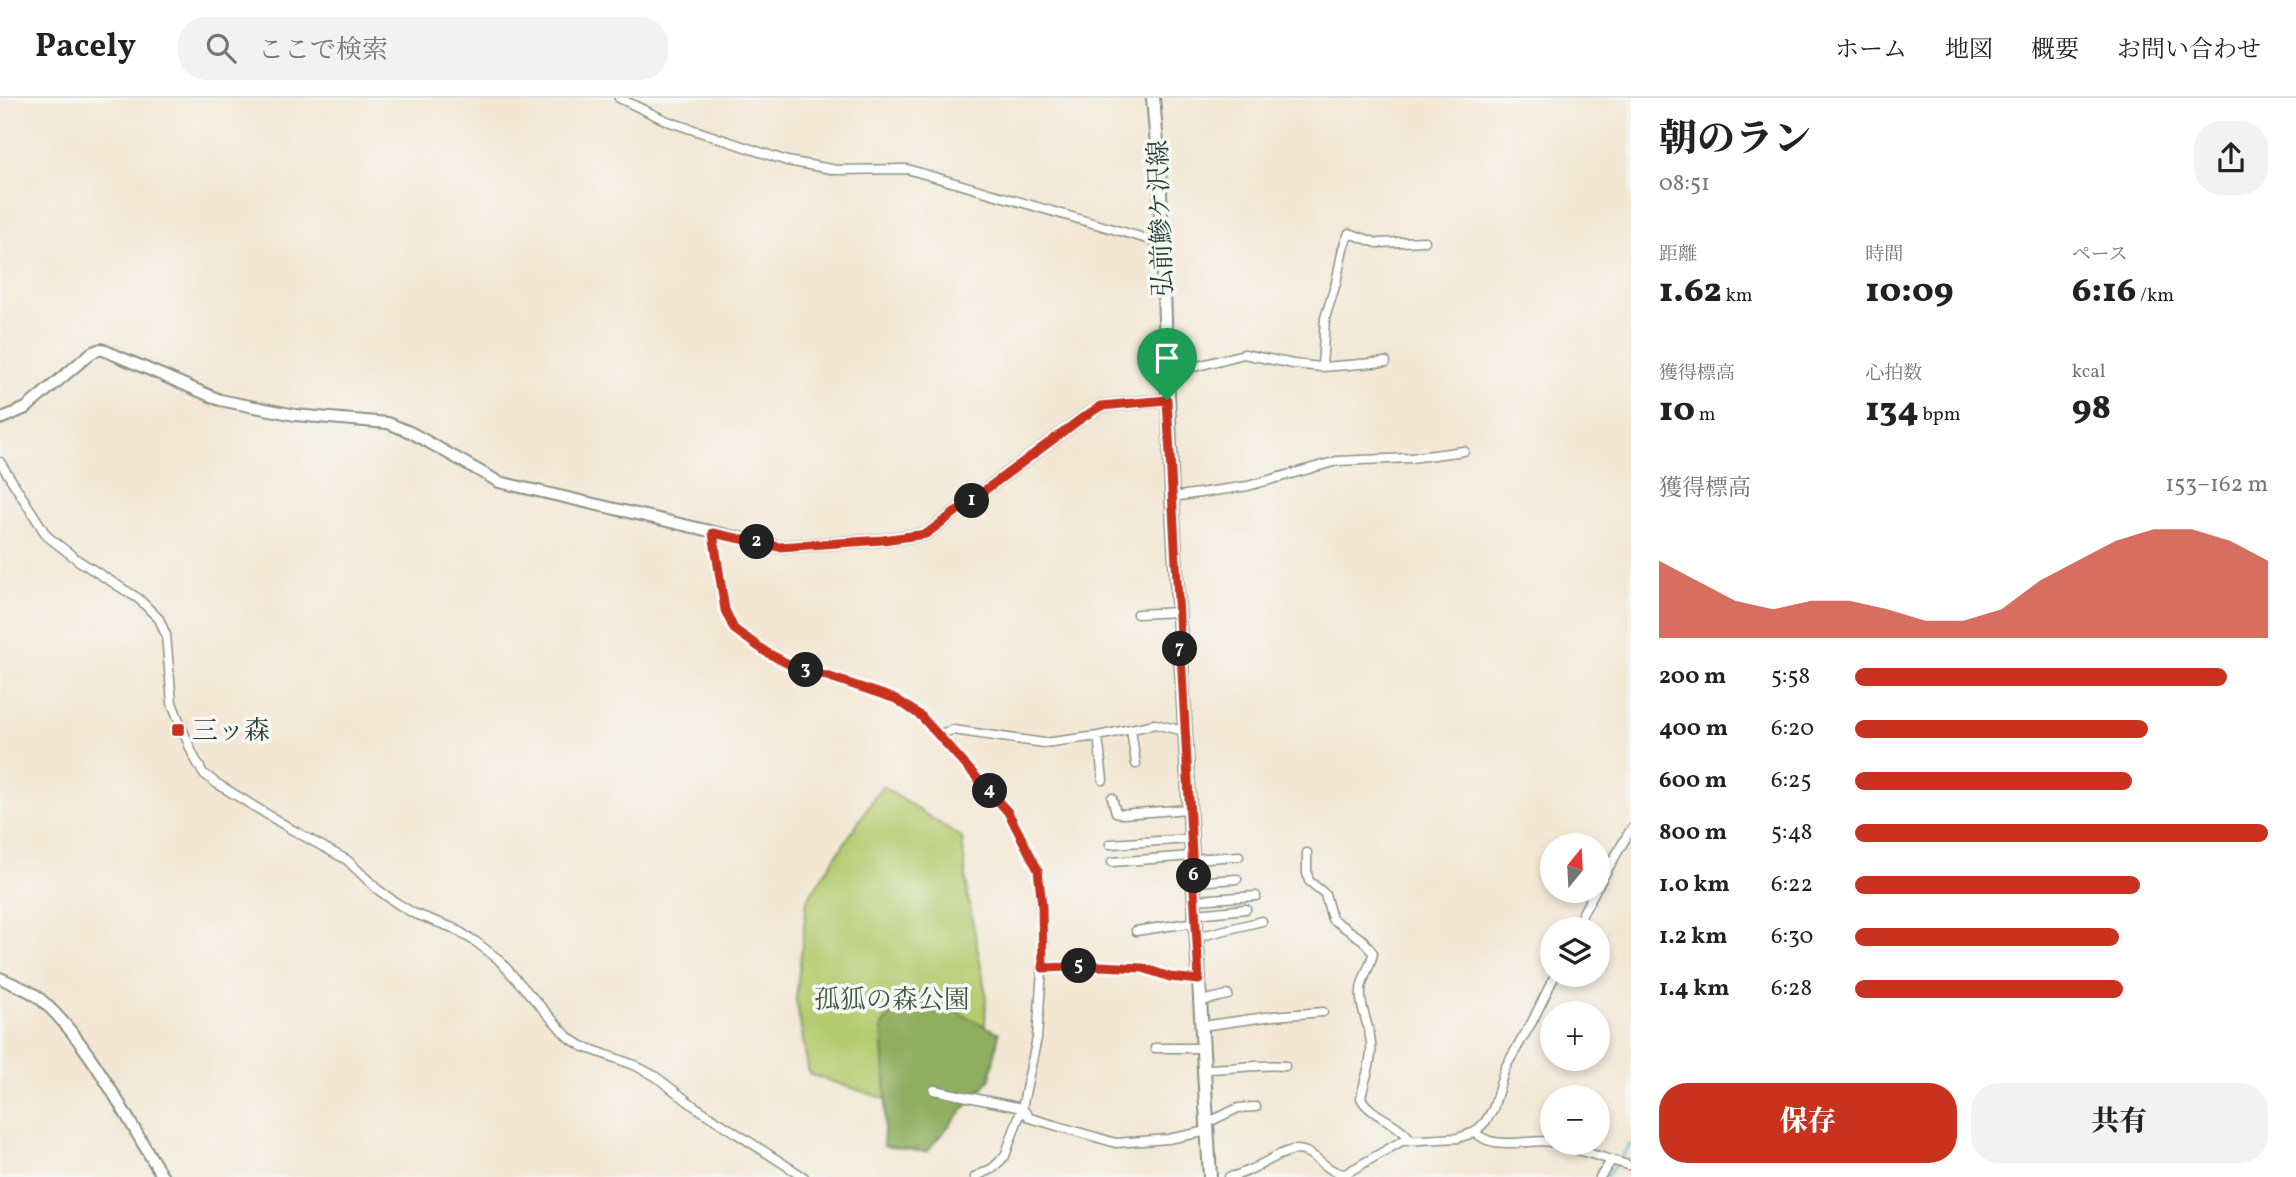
<!DOCTYPE html>
<html lang="ja">
<head>
<meta charset="utf-8">
<style>
  :root { --surface:#fff; --page:#f2f2f2; --text:#222; --muted:#767676; --line:#e0e0e0; --accent:#c8321e }
  body { margin:0; font-family:Vollkorn,"Noto Serif JP",serif; background:var(--page); color:var(--text); height:100vh; display:flex; flex-direction:column; font-size:26px; white-space:nowrap }
  * { box-sizing:border-box; margin:0 }
  p { font-size:23px; color:var(--muted) }
  .icon { flex:none; width:38px; height:38px; fill:none; stroke:currentColor; stroke-width:2; stroke-linecap:round; stroke-linejoin:round }
  .map { position:relative; flex:1; overflow:hidden }
  .details { display:flex; flex-direction:column; background:var(--surface); width:665px }
  .details>* { flex:none }
  .needle { width:46px; rotate:18deg }
  .buttons { position:absolute; left:1540px; top:735px; display:grid; gap:14px }
  .buttons a { display:grid; place-items:center; width:70px; height:70px; border-radius:50%; background:var(--surface); box-shadow:0 4px 10px #0003; font-size:35px }
  .pin { position:absolute; display:grid; place-items:center; width:60px; height:60px; color:#fff; margin:-72px -30px; border-radius:50% 50% 50% 0; rotate:-45deg; box-shadow:0 0 7px #0007 }
  .pin .icon { rotate:45deg }
  .km { position:absolute; width:35px; height:35px; margin:-18px; border-radius:50%; background:#222; color:#fff; font-size:19px; line-height:35px; text-align:center }
  .round { display:grid; place-items:center; flex:none; width:74px; height:74px; border-radius:28px; background:var(--page) }
  .overview { display:flex; align-items:center; justify-content:space-between; height:119px; padding:0 28px }
  h1 { font-size:38px; font-weight:800; line-height:52px }
  .metrics { display:grid; grid-template-columns:repeat(3,1fr); gap:10px; height:119px; padding:7px 28px }
  .metrics div { display:grid; align-content:center }
  .metrics b { font-size:35px; font-weight:800 }
  .metrics small { font-size:19px; font-weight:400 }
  .metrics p { font-size:19px }
  .chart { height:196px; padding:14px 28px }
  .chart p { display:flex; justify-content:space-between }
  .chart svg { width:100%; height:126px; margin-top:7px; fill:var(--accent); opacity:.7 }
  .cta { display:flex; gap:14px; margin-top:auto; padding:14px 28px }
  .cta a { flex:1; height:80px; border-radius:28px; background:var(--accent); color:#fff; font-size:28px; font-weight:800; line-height:80px; text-align:center }
  .cta a+a { background:var(--page); color:var(--text) }
  ul { padding:0 28px; list-style:none; font-size:23px }
  li { display:grid; grid-template-columns:112px 84px 1fr; align-items:center; height:52px }
  li i { height:18px; border-radius:9px; background:var(--accent) }
  header { display:flex; align-items:center; gap:42px; box-sizing:border-box; height:98px; padding:0 35px; background:var(--surface); border-bottom:2px solid var(--line) }
  header strong { font-size:33px }
  nav { display:flex; gap:38px; margin-inline-start:auto; font-size:24px }
  .search { width:490px; height:63px; background:var(--page); display:flex; align-items:center; gap:18px; box-sizing:border-box; padding:0 24px; border-radius:28px; color:var(--muted); font-size:26px }
  main { display:flex; flex:1; min-height:0 }
  .map>svg:first-child { display:block }
  .green { fill:#b5ca6e; stroke:#6a8451; stroke-width:2 }
  .forest { fill:#90ae61; stroke:#58764a; stroke-width:2 }
  .lines { fill:none; stroke-linecap:round; stroke-linejoin:round }
  .stream { stroke:#50b8ce; stroke-width:2.5 }
  .street-casing { stroke:#899284; stroke-width:11 }
  .secondary-casing { stroke:#899284; stroke-width:14 }
  .primary-casing { stroke:#899284; stroke-width:16 }
  .street { stroke:#fff; stroke-width:8 }
  .secondary { stroke:#fff; stroke-width:10 }
  .primary { stroke:#fff; stroke-width:12 }
  .route-casing { stroke:#fff; stroke-width:14 }
  .route { stroke:#c8321e; stroke-width:9 }
  .poi-dot { fill:#c8321e; stroke:#f6f6f2; stroke-width:2.5 }
  .labels { text-anchor:middle; stroke-width:7; stroke-linejoin:round; paint-order:stroke }
  .street-label { font-size:26px; fill:#1f3d34; stroke:#f6f6f2 }
  .poi-label { font-size:26px; fill:#1f3d34; stroke:#f6f6f2; text-anchor:start }
  .park-label { font-size:26px; fill:#3d5940; stroke:#f6f6f2 }
</style>
</head>
<body>
<header>
<strong>Pacely</strong>
<div class="search"><svg class="icon" aria-label="search" viewBox="0 0 24 24"><circle cx="10" cy="10" r="6"/><path d="M15 15l6 6"/></svg>ここで検索</div>
<nav><a>ホーム</a><a>地図</a><a>概要</a><a>お問い合わせ</a></nav>
</header>
<main>
<div class="map">
<svg width="1631" height="1079" viewBox="0 0 1631 1079">
  <rect width="100%" height="100%" fill="#f6f6f2"/>
  <filter id="ink" filterUnits="userSpaceOnUse"><feTurbulence type="fractalNoise" baseFrequency=".0143" numOctaves="2"/><feDisplacementMap in="SourceGraphic" scale="14" xChannelSelector="R" yChannelSelector="G"/><feConvolveMatrix kernelMatrix="1 2 1 2 8 2 1 2 1" color-interpolation-filters="sRGB"/></filter>
  <filter id="wash" filterUnits="userSpaceOnUse"><feTurbulence type="fractalNoise" baseFrequency=".00686" numOctaves="4" result="noise"/><feDisplacementMap in="SourceGraphic" scale="28" xChannelSelector="R" yChannelSelector="G"/><feGaussianBlur stdDeviation="1.57" result="paint"/><feColorMatrix in="noise" values="0 0 0 0 0 0 0 0 0 0 0 0 0 0 0 0 0 1.4 0 .05"/><feComposite in="paint" operator="in"/></filter>
  <g filter="url(#wash)">
    <rect width="100%" height="100%" fill="#f3e7d4"/>
    <path class="green" d="M 882,688 L 962,740 L 968,799 L 986,896 L 983,991 L 910,1009 L 809,976 L 796,901 L 807,802 Z"/>
    <path class="forest" d="M 915,893 L 999,935 L 990,981 L 926,1054 L 883,1048 L 886,1001 L 882,927 Z"/>
    <g class="lines">
      <path class="stream" d="M 1606,1079 L 1631,1046"/>
    </g>
  </g>
  <g filter="url(#ink)">
    <g class="lines">
      <g class="street-casing">
        <path id="street" d="M 619,0 L 667,23 L 787,63 L 837,72 L 907,71 L 1161,145
          M 1322,269 L 1325,220 L 1336,185 L 1343,150 L 1349,135 L 1377,145 L 1425,143
          M 1167,276 L 1244,256 L 1293,266 L 1322,269 L 1386,264
          M 0,364 L 47,438 L 79,463 L 139,501 L 159,521 L 166,537 L 172,605 L 193,657 L 203,675 L 216,685 L 291,731 L 347,762 L 377,791 L 395,804 L 413,815 L 453,830 L 476,844 L 498,861 L 568,939 L 582,948 L 634,967 L 655,978 L 694,1008 L 804,1079
          M 1172,399 L 1248,388 L 1337,363 L 1411,360 L 1464,353
          M 713,435 L 725,512 L 734,531 L 766,554 L 794,569 L 830,579 L 896,602 L 921,618 L 1008,714 L 1038,772 L 1044,846 L 1037,940 L 1022,1010 L 1005,1058 L 993,1070 L 975,1079
          M 1137,516 L 1178,514
          M 1131,632 L 1136,666
          M 939,636 L 953,632 L 1044,645 L 1098,638 L 1155,626 L 1184,633
          M 1098,638 L 1103,682
          M 1112,700 L 1116,714 L 1122,716 L 1189,711
          M 1110,746 L 1191,741
          M 1307,755 L 1307,775 L 1309,783 L 1325,796 L 1332,821 L 1363,842 L 1373,855 C 1371,868 1362,879 1361,892 C 1359,910 1370,927 1371,946 C 1373,963 1364,982 1361,1000 C 1370,1018 1397,1023 1411,1042
          M 1193,761 L 1239,758
          M 1112,764 L 1192,758
          M 1194,784 L 1237,781
          M 1598,788 L 1631,731
          M 1195,802 L 1256,798
          M 1196,816 L 1246,811
          M 1574,831 L 1595,793
          M 1136,833 L 1196,824
          M 1197,839 L 1262,823
          M 1043,870 L 1099,868 L 1143,870 L 1170,879 L 1200,882
          M 1201,903 L 1228,897
          M 1202,928 L 1273,918 L 1323,914
          M 1155,950 L 1203,950
          M 1204,971 C 1232,971 1258,966 1285,968
          M 934,992 L 1022,1010 L 1030,1020 L 1116,1045 L 1168,1041 L 1208,1033
          M 1207,1025 L 1238,1010 L 1256,1009
          M 1475,1034 C 1494,1054 1528,1040 1552,1044
          M 1555,1045 L 1631,1068
          M 1229,1079 C 1251,1076 1280,1052 1296,1052 C 1316,1052 1325,1075 1345,1076 L 1402,1043 L 1458,1040 L 1475,1034 L 1485,1024 L 1493,1011 L 1505,970 L 1532,924 L 1555,877
          M 1600,1079 L 1612,1062"/>
      </g>
      <g class="secondary-casing">
        <path id="secondary" d="M 0,321 L 26,310 L 91,255 L 101,251 L 220,302 L 295,317 L 388,325 L 412,335 L 499,384 L 779,449 L 883,442 L 926,436 L 1082,320 L 1101,308 L 1167,302
          M 0,880 C 12,886 28,891 38,899 C 91,944 126,1021 163,1079"/>
      </g>
      <g class="primary-casing">
        <path id="primary" d="M 1153,0 L 1159,69 L 1172,399 L 1210,1079"/>
      </g>
      <use href="#street" class="street"/>
      <use href="#secondary" class="secondary"/>
      <use href="#primary" class="primary"/>
    </g>
  </g>
  <g class="lines" filter="url(#ink)">
    <g class="route-casing">
      <path id="route" d="M 1167,302 L 1199,882 L 1170,879 L 1143,870 L 1099,868 L 1043,870 L 1042,807 L 1038,772 L 1008,714 L 921,618 L 896,601 L 830,579 L 794,569 L 766,554 L 734,531 L 725,512 L 713,435 L 779,449 L 883,442 L 926,436 L 1082,320 L 1101,308 Z"/>
    </g>
    <use href="#route" class="route"/>
  </g>
  <rect class="poi-dot" x="171" y="625" width="14" height="14" rx="3.5"/>
  <g class="labels">
    <g class="street-label">
      <text transform="translate(1160 120) rotate(-92)" y="9">弘前鰺ケ沢線</text>
    </g>
    <g class="poi-label">
      <text x="192" y="641">三ッ森</text>
    </g>
    <g class="park-label">
      <text x="892" y="910">孤狐の森公園</text>
    </g>
  </g>
</svg>
<div class="buttons">
<a><svg class="needle" viewBox="-14 -14 28 28"><path d="M0-13l5 13h-10z" fill="#e53935"/><path d="M0 13l5-13h-10z" fill="#767676"/></svg></a>
<a><svg class="icon" aria-label="layers" viewBox="0 0 24 24"><path d="M12 4l9 5-9 5-9-5zM3 14l9 5 9-5"/></svg></a>
<a>+</a>
<a>−</a>
</div>
<div class="pin" style="left:1167px;top:302px;background:#1e9e55"><svg class="icon" aria-label="arrive" viewBox="0 0 24 24"><path d="M6 21V4h12l-3 4 3 4H6"/></svg></div>
<b class="km" style="left:972px;top:403px">1</b>
<b class="km" style="left:757px;top:444px">2</b>
<b class="km" style="left:806px;top:572px">3</b>
<b class="km" style="left:990px;top:693px">4</b>
<b class="km" style="left:1079px;top:868px">5</b>
<b class="km" style="left:1194px;top:778px">6</b>
<b class="km" style="left:1180px;top:551px">7</b>
</div>
<section class="details">
<div class="overview"><div><h1>朝のラン</h1><p>08:51</p></div><a class="round"><svg class="icon" aria-label="share" viewBox="0 0 24 24"><path d="M12 15V3M7 8l5-5 5 5M5 13v7h14v-7"/></svg></a></div>
<div class="metrics">
<div><p>距離</p><b>1.62<small> km</small></b></div>
<div><p>時間</p><b>10:09</b></div>
<div><p>ペース</p><b>6:16<small> /km</small></b></div>
</div>
<div class="metrics">
<div><p>獲得標高</p><b>10<small> m</small></b></div>
<div><p>心拍数</p><b>134<small> bpm</small></b></div>
<div><p>kcal</p><b>98</b></div>
</div>
<div class="chart"><p><span>獲得標高</span>153–162 m</p>
<svg viewBox="0 0 160 44" preserveAspectRatio="none"><path d="M0 44V17L10 24L20 31L30 34L40 31L50 31L60 34L70 38L80 38L90 34L100 24L110 17L120 10L130 6L140 6L150 10L160 17V44z"/></svg>
</div>
<ul>
<li><b>200 m</b>5:58<i style="width:90%"></i></li>
<li><b>400 m</b>6:20<i style="width:71%"></i></li>
<li><b>600 m</b>6:25<i style="width:67%"></i></li>
<li><b>800 m</b>5:48<i style="width:100%"></i></li>
<li><b>1.0 km</b>6:22<i style="width:69%"></i></li>
<li><b>1.2 km</b>6:30<i style="width:64%"></i></li>
<li><b>1.4 km</b>6:28<i style="width:65%"></i></li>
</ul>
<div class="cta"><a>保存</a><a>共有</a></div>
</section>
</main>
</body>
</html>
